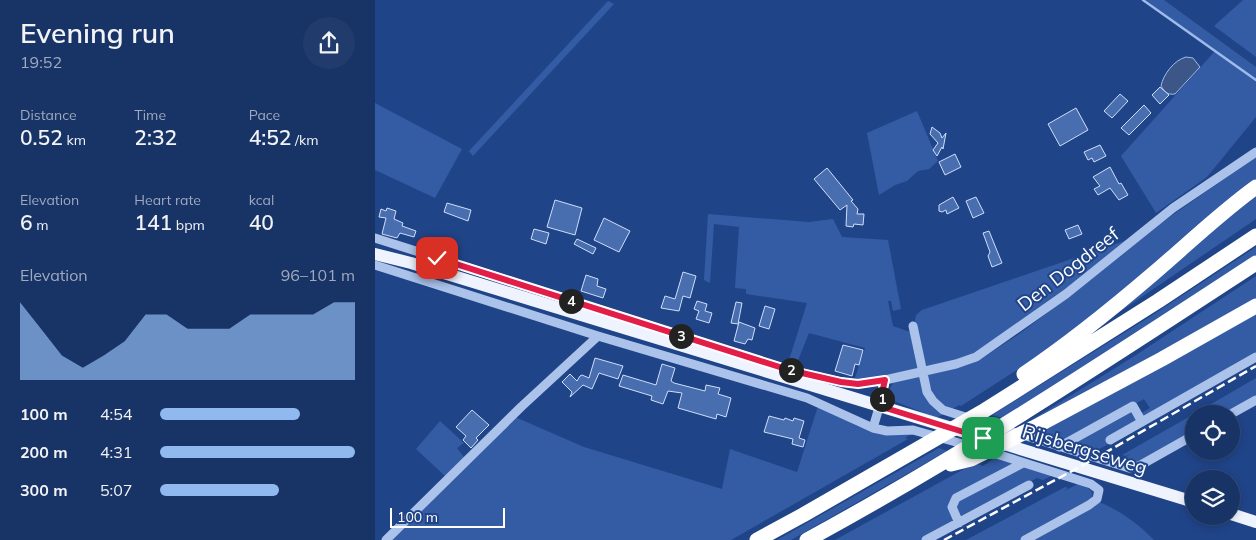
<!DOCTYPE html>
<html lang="en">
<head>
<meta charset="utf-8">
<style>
  :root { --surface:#183366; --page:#213b6c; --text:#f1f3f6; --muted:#9faabf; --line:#364e7a; --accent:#90b9f0 }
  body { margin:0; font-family:Mulish,sans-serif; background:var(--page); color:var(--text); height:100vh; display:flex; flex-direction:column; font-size:19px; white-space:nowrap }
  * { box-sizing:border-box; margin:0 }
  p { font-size:16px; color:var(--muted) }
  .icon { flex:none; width:28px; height:28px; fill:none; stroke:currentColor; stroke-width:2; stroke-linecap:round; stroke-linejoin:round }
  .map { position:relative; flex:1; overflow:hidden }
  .details { display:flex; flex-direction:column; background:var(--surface); width:375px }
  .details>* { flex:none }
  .tools { position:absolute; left:810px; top:405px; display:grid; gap:10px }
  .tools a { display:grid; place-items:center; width:55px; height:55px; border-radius:50%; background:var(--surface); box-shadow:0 2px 8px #0003,0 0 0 1px var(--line); font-size:25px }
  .scale { position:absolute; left:15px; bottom:12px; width:115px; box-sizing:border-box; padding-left:5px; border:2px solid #fff; border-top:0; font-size:14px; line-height:18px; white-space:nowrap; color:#fff; -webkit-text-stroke:4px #204488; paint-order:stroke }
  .pin { position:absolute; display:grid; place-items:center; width:42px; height:42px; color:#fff; margin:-21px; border-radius:10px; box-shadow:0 2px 8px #0006 }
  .km { position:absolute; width:25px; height:25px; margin:-12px; border-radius:50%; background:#222; color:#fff; font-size:14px; line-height:25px; text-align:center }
  .round { display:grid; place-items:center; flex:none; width:52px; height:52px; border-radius:26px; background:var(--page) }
  .headline { display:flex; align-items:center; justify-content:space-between; height:85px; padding:0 20px }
  h1 { font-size:28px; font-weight:600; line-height:38px }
  .metrics { display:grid; grid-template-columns:repeat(3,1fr); gap:8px; height:85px; padding:5px 20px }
  .metrics div { display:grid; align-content:center }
  .metrics b { font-size:21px; font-weight:600 }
  .metrics small { font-size:14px; font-weight:400 }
  .metrics p { font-size:14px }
  .chart { height:140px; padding:10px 20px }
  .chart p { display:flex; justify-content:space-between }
  .chart svg { width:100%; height:90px; margin-top:5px; fill:var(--accent); opacity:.7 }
  ul { padding:0 20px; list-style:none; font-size:16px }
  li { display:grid; grid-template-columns:80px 60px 1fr; align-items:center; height:38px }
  li i { height:12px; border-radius:6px; background:var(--accent) }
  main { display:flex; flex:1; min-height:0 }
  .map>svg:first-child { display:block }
  .green { fill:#345ca5 }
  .water { fill:#3c5688; stroke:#9ebbeb }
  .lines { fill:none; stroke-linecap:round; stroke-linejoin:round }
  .stream { stroke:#9ebbeb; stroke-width:2.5 }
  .building { fill:#496eb0; stroke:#cfdef8 }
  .minor { stroke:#abc2ea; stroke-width:9 }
  .major { stroke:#eff3fe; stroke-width:12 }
  .highway { stroke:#fff; stroke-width:15 }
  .rail { stroke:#fff; stroke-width:2.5; stroke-dasharray:9 4; stroke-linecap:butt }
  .route-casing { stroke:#fff; stroke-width:10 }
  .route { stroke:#e11d48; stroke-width:6 }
  .labels { text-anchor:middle; stroke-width:4; stroke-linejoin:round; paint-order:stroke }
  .street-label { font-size:19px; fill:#fff; stroke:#204488 }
</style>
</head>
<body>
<main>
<section class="details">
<div class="headline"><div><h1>Evening run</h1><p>19:52</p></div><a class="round"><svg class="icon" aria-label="share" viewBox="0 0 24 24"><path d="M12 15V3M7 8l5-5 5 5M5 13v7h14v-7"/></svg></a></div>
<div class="metrics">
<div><p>Distance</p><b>0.52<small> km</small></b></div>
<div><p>Time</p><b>2:32</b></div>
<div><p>Pace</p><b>4:52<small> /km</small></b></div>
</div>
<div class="metrics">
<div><p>Elevation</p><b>6<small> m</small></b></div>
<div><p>Heart rate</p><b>141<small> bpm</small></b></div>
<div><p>kcal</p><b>40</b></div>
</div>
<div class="chart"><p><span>Elevation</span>96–101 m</p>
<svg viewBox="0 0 160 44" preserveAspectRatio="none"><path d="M0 44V6L10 19L20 32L30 38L40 32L50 25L60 12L70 12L80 19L90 19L100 19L110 12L120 12L130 12L140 12L150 6L160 6V44z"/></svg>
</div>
<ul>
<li><b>100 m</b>4:54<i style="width:72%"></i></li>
<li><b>200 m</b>4:31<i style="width:100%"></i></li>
<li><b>300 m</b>5:07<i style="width:61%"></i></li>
</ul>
</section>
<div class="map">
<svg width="881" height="540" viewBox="0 0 881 540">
  <rect width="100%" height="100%" fill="#204488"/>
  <path class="green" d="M 771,0 L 789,0 L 881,67 L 881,117 L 832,177 L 781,213 L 746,156 L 840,51 Z
    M 868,0 L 881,0 L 881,57 L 839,26 Z
    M 233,1 L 239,4 L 98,156 L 94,151 Z
    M 0,103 L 87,149 L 60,198 L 0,170 Z
    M 542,111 L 563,161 L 554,169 L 543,171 L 532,181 L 520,185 L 504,195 L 492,133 Z
    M 881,157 L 881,179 L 856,197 L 816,230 L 745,294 L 665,355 L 586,406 L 584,405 L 576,410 C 560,404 557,392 552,377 L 553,375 L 595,364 L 606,359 L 647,332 L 705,288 L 773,232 Z
    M 881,191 L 881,219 L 705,339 Z
    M 333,214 L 434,222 L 458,219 L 467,237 L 513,240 L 526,309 L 518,311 L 516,301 L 513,301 L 518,326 L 535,332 L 542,368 L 539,370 L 479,381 L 490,348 L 434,333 L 422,363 L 414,360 L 432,303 L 371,294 L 371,289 L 360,288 L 364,227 L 339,224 L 335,283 L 329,280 Z
    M 752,240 L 685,295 L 590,359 L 552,366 L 551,365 C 548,355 537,325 541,316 C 542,313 545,312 547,310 Z
    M 881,247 L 881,255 L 776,324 L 627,418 L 617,415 L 773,318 Z
    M 881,276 L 881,301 L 653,422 L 758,357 Z
    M 881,312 L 881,354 L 769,420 L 765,414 L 775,408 L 769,399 L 687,444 L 656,437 Z
    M 545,376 L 570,413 L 562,418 L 519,401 L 514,397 L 514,390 L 518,383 Z
    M 881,378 L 881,398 L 853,414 L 819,414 Z
    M 444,403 L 482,426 L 500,431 L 537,433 L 530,438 L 533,439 L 356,540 L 13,540 L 140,417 L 209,447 L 347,489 L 355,449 L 422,472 Z
    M 756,410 L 769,425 L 715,454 L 689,446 Z
    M 819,414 L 819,433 L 761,466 L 740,463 L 756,454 L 751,456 L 747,455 Z
    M 65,421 L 89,443 L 82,448 L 89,457 L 70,476 L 41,449 Z
    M 564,448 L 572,451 L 416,540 L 402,540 Z
    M 621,457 L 639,464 L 582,497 L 581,519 L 577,524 L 546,540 L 460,540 L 600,463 L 608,466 Z
    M 644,466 L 678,475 L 668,480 L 662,478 L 588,518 L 583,517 L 581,503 Z
    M 703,484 L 713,488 L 717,492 L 717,499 L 689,517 L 646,540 L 591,540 L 690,487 L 693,488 L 689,491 Z
    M 724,502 C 746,511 762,523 779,540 L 656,540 Z"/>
  <path class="water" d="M 811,57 L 818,58 L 825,67 L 800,94 C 792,95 790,92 786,86 C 788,75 799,60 811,57 Z"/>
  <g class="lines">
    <path class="stream" d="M 768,0 L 881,80"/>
  </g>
  <path class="building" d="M 785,87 L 794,95 L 785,104 L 777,95 Z
    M 745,94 L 753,101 L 737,118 L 729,111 Z
    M 769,105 L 776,113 L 754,135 L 746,128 Z
    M 701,108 L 713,130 L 685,146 L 673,124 Z
    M 557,127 L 565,133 L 567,138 L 571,133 L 568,149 L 567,147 L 562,156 L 558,150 L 563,143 L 555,134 Z
    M 725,145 L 731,156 L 719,162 L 717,158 L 713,160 L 709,152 Z
    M 580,154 L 586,167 L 570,175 L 564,162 Z
    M 735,167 L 744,184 L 746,183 L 753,195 L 744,200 L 735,188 L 723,195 L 719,189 L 725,186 L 718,177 Z
    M 452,168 L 478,200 L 476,201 L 483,209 L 482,214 L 489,214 L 488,225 L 479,224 L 478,227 L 471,226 L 472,205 L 465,210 L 439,179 Z
    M 578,197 L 584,208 L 572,214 L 571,210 L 567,212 L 564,211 L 564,205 Z
    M 601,197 L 609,213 L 598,218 L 591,201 Z
    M 180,200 L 207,208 L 200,235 L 172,227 Z
    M 72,203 L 96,210 L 93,221 L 69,212 Z
    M 12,208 L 21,211 L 19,219 L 28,223 L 27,226 L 41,231 L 39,237 L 25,233 L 22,238 L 7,234 L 11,218 L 4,217 L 6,209 L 11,211 Z
    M 229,218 L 255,231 L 244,252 L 219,240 Z
    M 703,225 L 707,234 L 694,239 L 690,230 Z
    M 159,229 L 174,233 L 171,244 L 156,239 Z
    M 614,231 L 627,263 L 617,267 L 613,256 L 615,252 L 608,233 Z
    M 202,239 L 221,248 L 218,254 L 199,244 Z
    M 308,272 L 321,276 L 315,298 L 308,296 L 304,311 L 286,308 L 290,296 L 300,299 Z
    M 211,275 L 223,279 L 222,286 L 231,289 L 228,298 L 206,291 Z
    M 322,301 L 332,304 L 330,311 L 337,313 L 334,323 L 321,319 L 324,311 L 319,309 Z
    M 361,302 L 367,303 L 363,324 L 356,323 Z
    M 390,306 L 400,309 L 394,329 L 384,326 Z
    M 364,322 L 380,328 L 377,340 L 373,339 L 370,344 L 359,341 Z
    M 468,345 L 488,350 L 484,365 L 480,364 L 477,376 L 460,371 Z
    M 220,358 L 248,366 L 243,379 L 224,373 L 217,389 L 208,385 L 195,397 L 197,392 L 187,382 L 195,374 L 202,381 L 205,376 L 207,375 L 214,378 Z
    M 287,364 L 300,368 L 296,381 L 299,383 L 330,391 L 331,385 L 345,388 L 343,394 L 356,398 L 351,417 L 342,414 L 341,419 L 303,408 L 307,393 L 293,391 L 288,404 L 276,400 L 277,396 L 244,386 L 248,375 L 281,385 Z
    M 97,410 L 114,425 L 101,438 L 103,440 L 96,448 L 88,440 L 91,436 L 81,427 Z
    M 394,416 L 409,420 L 410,418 L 418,421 L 419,418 L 429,421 L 424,438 L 430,440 L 428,447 L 417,444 L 418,439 L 389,432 Z"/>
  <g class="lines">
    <path class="minor" d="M 0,238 L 414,370 L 466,382 L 483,384 L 510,380 L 581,364 L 601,357 L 691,294 L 798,208 L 881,152
      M 0,265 L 223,336 L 432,398 L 498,428 L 512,431 L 538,430 L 595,446
      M 538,326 L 552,392 L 558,401 L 568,410 L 754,468 L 764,466 L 819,435
      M 856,414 L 881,400
      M 498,428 L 507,397 L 510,380
      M 735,440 L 881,357
      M 684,447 L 758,406 L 767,422
      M 612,451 L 716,484 L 724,490 L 722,499 L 714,505 L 650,540
      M 584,523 L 577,507 L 581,498 L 648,463
      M 11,540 L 146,407 L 223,336
      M 551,540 L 654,485"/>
    <path class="major" d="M 0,254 L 36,263 L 819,502
      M 856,514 L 881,522"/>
    <path class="highway" d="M 649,374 C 695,343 737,309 779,273 C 813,244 845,213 881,187
      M 576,464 L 596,459 L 658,428 L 787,359 L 881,306
      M 382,540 L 428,515 L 607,412 L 783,301 L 881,236
      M 432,540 C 587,456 734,359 881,263"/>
    <path class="rail" d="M 569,540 L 721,458 L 881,366"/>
  </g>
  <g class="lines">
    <g class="route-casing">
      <path id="route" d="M 62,258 L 414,370 L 466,382 L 483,384 L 510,380 L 504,406 L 608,438"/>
    </g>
    <use href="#route" class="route"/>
  </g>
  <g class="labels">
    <g class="street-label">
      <text transform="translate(693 269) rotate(-38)" y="7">Den Dogdreef</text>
      <text transform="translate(710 449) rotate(17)" y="7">Rijsbergseweg</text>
    </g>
  </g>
</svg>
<div class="tools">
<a><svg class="icon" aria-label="locate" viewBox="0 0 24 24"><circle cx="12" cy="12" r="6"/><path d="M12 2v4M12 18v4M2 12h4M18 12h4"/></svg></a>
<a><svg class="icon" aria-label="layers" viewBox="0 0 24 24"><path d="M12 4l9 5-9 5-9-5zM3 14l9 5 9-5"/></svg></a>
</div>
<div class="scale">100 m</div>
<div class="pin" style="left:608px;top:438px;background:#1e9e55"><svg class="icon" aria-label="arrive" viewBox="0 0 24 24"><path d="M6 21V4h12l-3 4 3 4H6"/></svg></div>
<div class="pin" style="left:62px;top:258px;background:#d93025"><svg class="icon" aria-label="check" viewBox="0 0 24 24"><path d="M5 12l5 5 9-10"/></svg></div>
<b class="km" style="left:507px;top:399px">1</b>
<b class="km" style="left:416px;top:370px">2</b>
<b class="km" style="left:306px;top:336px">3</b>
<b class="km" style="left:196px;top:301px">4</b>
</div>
</main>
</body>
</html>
